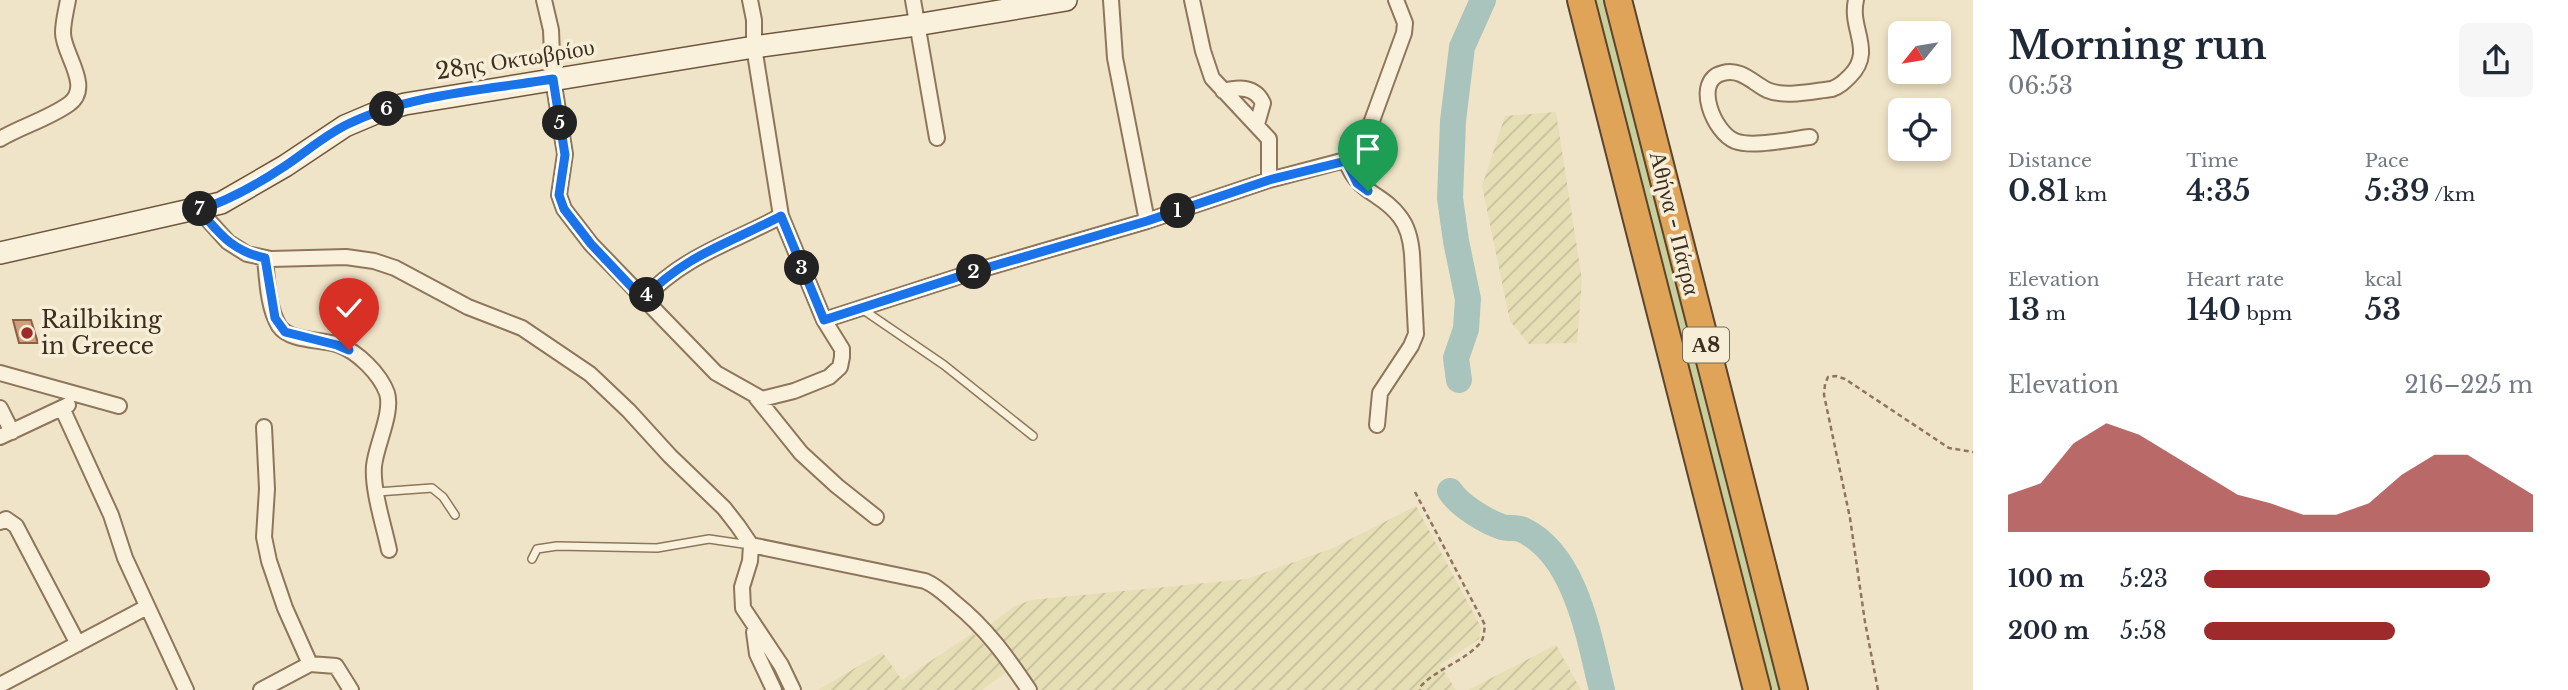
<!DOCTYPE html>
<html lang="en">
<head>
<meta charset="utf-8">
<style>
  :root { --surface:#fff; --page:#f6f6f7; --text:#1f2937; --muted:#747a83; --accent:#9e2a2b }
  body { margin:0; font-family:"Libre Baskerville",serif; background:var(--page); color:var(--text); height:100vh; display:flex; flex-direction:column; font-size:26px; white-space:nowrap }
  * { box-sizing:border-box; margin:0 }
  p { font-size:23px; color:var(--muted) }
  .icon { flex:none; width:38px; height:38px; fill:none; stroke:currentColor; stroke-width:2; stroke-linecap:round; stroke-linejoin:round }
  .map { position:relative; flex:1; overflow:hidden }
  .panel { display:flex; flex-direction:column; background:var(--surface); width:595px }
  .panel>* { flex:none }
  .needle { width:46px; rotate:240deg }
  .buttons { position:absolute; left:1888px; top:21px; display:grid; gap:14px }
  .buttons a { display:grid; place-items:center; width:63px; height:63px; border-radius:10px; background:var(--surface); box-shadow:0 4px 10px #0003; font-size:35px }
  .pin { position:absolute; display:grid; place-items:center; width:60px; height:60px; color:#fff; margin:-72px -30px; border-radius:50% 50% 50% 0; rotate:-45deg; box-shadow:0 0 7px #0007 }
  .pin .icon { rotate:45deg }
  .km { position:absolute; width:35px; height:35px; margin:-18px; border-radius:50%; background:#222; color:#fff; font-size:19px; line-height:35px; text-align:center }
  .round { display:grid; place-items:center; flex:none; width:74px; height:74px; border-radius:10px; background:var(--page) }
  .summary { display:flex; align-items:center; justify-content:space-between; height:119px; padding:0 35px }
  h1 { font-size:38px; font-weight:600; line-height:52px }
  .metrics { display:grid; grid-template-columns:repeat(3,1fr); gap:10px; height:119px; padding:7px 35px }
  .metrics div { display:grid; align-content:center }
  .metrics b { font-size:30px; font-weight:600 }
  .metrics small { font-size:19px; font-weight:400 }
  .metrics p { font-size:19px }
  .chart { height:196px; padding:14px 35px }
  .chart p { display:flex; justify-content:space-between }
  .chart svg { width:100%; height:126px; margin-top:7px; fill:var(--accent); opacity:.7 }
  ul { padding:0 35px; list-style:none; font-size:23px }
  li { display:grid; grid-template-columns:112px 84px 1fr; align-items:center; height:52px }
  li i { height:18px; border-radius:9px; background:var(--accent) }
  main { display:flex; flex:1; min-height:0 }
  .map>svg:first-child { display:block }
  .farmland { fill:url(#farmland-furrows) }
  .green { fill:#c9cf9b }
  .lines { fill:none; stroke-linecap:round; stroke-linejoin:round }
  .river { stroke:#a9c4bc; stroke-width:26 }
  .building { fill:#cf9f7d; stroke:#8d5f41; stroke-width:2 }
  .lane-casing { stroke:#8d765c; stroke-width:10 }
  .street-casing { stroke:#8d765c; stroke-width:18 }
  .secondary-casing { stroke:#6f573f; stroke-width:24 }
  .highway-casing { stroke:#5b4430; stroke-width:30 }
  .path { stroke:#8d765c; stroke-width:2.5; stroke-dasharray:5 3.5; stroke-linecap:butt }
  .lane { stroke:#faf1dc; stroke-width:7 }
  .street { stroke:#faf1dc; stroke-width:14 }
  .secondary { stroke:#faf1dc; stroke-width:21 }
  .highway { stroke:#e0a458; stroke-width:26 }
  .route-casing { stroke:#fff; stroke-width:14 }
  .route { stroke:#1a73e8; stroke-width:9 }
  .poi-dot { fill:#9e2a2b; stroke:#f7eed8; stroke-width:2.5 }
  .labels { text-anchor:middle; stroke-width:7; stroke-linejoin:round; paint-order:stroke }
  .shield { fill:#f7eed8; stroke:#756857; stroke-width:2 }
  .shield-label { font-size:21px; font-weight:bold; fill:#3d2e20 }
  .street-label { font-size:23px; fill:#3d2e20; stroke:#f7eed8 }
  .poi-label { font-size:23px; fill:#3d2e20; stroke:#f7eed8; text-anchor:start }
</style>
</head>
<body>
<main>
<div class="map">
<svg width="1973" height="690" viewBox="0 0 1973 690">
  <defs>
    <pattern id="farmland-furrows" width="10" height="10" patternUnits="userSpaceOnUse" patternTransform="scale(1.75)"><rect width="10" height="10" fill="#e6deb5"/><path d="M-1 1l2-2M0 10L10 0M9 11l2-2" fill="none" stroke="#c6bf9b"/></pattern>
  </defs>
  <rect width="100%" height="100%" fill="#f0e4c8"/>
  <path class="farmland" d="M 1556,112 L 1582,280 L 1577,343 L 1529,344 L 1510,321 L 1482,186 L 1505,116 Z
    M 1416,506 L 1481,627 L 1479,639 L 1440,665 L 1456,690 L 1036,690 L 991,624 L 1013,607 L 1031,600 L 1247,579 L 1333,548 Z
    M 973,633 L 1008,671 L 982,690 L 818,690 L 882,652 L 902,680 Z
    M 1556,645 L 1581,690 L 1468,690 Z"/>
  <path class="green" d="M 1596,0 L 1604,0 L 1780,690 L 1772,690 Z"/>
  <g class="lines">
    <path class="river" d="M 1459,380 L 1456,358 L 1466,329 L 1468,299 L 1456,241 L 1450,198 L 1453,121 L 1462,47 L 1483,0
      M 1450,491 C 1460,506 1485,521 1502,527 C 1509,529 1517,527 1523,530 C 1577,556 1589,639 1602,690"/>
  </g>
  <path class="building" d="M 13,320 L 31,320 L 38,343 L 19,343 Z"/>
  <g class="lines">
    <g class="lane-casing">
      <path id="lane" d="M 862,309 L 944,365 L 1033,436
        M 377,492 L 432,488 L 443,497 L 455,515
        M 532,559 L 537,549 L 557,546 L 657,548 L 709,539 L 750,545"/>
    </g>
    <g class="street-casing">
      <path id="street" d="M 544,0 L 551,30 L 553,79 L 565,154 L 559,195 L 564,209 L 591,244 L 716,373 L 762,399 L 794,391 L 829,377 L 840,367 L 842,357 L 842,349 L 824,320 L 781,216 L 754,47 L 754,20 L 750,0
        M 913,0 L 937,138
        M 1111,0 L 1115,58 L 1147,221
        M 1192,0 L 1203,51 L 1212,78 L 1269,139 L 1269,180
        M 1223,91 C 1239,87 1255,86 1263,103 L 1257,124
        M 1810,137 C 1791,139 1752,148 1735,141 C 1714,133 1692,80 1723,73 C 1741,68 1753,83 1767,90 C 1785,98 1813,91 1832,89 C 1840,86 1844,82 1850,76 C 1875,51 1849,29 1856,0
        M 0,139 C 22,126 48,119 69,104 C 93,87 63,54 63,33 C 63,22 66,11 68,0
        M 1346,161 C 1359,195 1382,192 1400,217 C 1408,227 1411,242 1412,254 L 1416,334 L 1411,346 L 1380,393 L 1377,425
        M 199,210 L 228,242 L 247,254 L 271,259 L 346,257 L 374,261 L 395,268 L 468,307 L 522,328 L 590,374 L 629,411 L 670,456 L 724,508 L 738,526 L 751,545 L 750,561 L 742,587 L 743,608 L 781,665 L 793,690
        M 265,258 C 267,279 268,308 279,326 C 290,342 322,339 339,345 C 358,352 380,374 387,393 C 393,413 376,445 374,466 C 372,490 384,526 389,550
        M 643,299 C 687,254 729,244 781,216
        M 824,320 L 979,270 L 1147,221 L 1269,180 L 1353,158 L 1359,154 L 1362,148 L 1404,33 L 1405,23 L 1396,0
        M 0,373 L 119,406
        M 756,397 L 801,453 L 837,486 L 876,517
        M 0,408 L 12,432
        M 62,408 L 111,515 L 125,558 L 186,690
        M 264,427 L 267,489 L 264,537 L 269,561 L 285,608 L 310,664
        M 0,437 L 68,405
        M 0,522 L 6,519 L 16,526 L 78,644
        M 751,545 L 925,581 C 937,586 946,595 955,603 C 986,628 1007,657 1029,690
        M 754,632 L 757,654 L 774,690
        M 0,685 L 147,607
        M 261,690 L 310,664 L 336,666 L 351,690"/>
    </g>
    <g class="secondary-casing">
      <path id="secondary" d="M 0,253 L 221,203 L 285,166 L 345,126 L 378,112 L 405,104 L 754,47 L 916,25 L 1066,0"/>
    </g>
    <g class="highway-casing">
      <path id="highway" d="M 1581,0 L 1757,690
        M 1618,0 L 1794,690"/>
    </g>
    <path class="path" d="M 1415,492 L 1485,625 C 1484,631 1484,638 1481,642 C 1467,660 1436,669 1420,687 L 1420,690
      M 1878,690 L 1865,622 L 1850,518 L 1824,395 L 1825,384 L 1828,377 L 1836,376 L 1845,379 L 1949,448 L 1973,452"/>
    <use href="#lane" class="lane"/>
    <use href="#street" class="street"/>
    <use href="#secondary" class="secondary"/>
    <use href="#highway" class="highway"/>
  </g>
  <g class="lines">
    <g class="route-casing">
      <path id="route" d="M 349,350 L 337,345 L 285,332 L 275,318 L 265,258 C 232,251 220,234 199,210 C 230,200 258,184 285,166 C 306,152 325,135 348,124 C 410,94 485,90 553,79 L 565,155 L 559,195 L 564,209 L 591,244 L 643,299 C 685,255 730,243 781,216 L 824,320 L 979,270 L 1147,221 L 1269,180 L 1346,161 L 1357,183 L 1368,191"/>
    </g>
    <use href="#route" class="route"/>
  </g>
  <circle class="poi-dot" cx="27" cy="333" r="7"/>
  <g class="labels">
    <rect class="shield" x="1683" y="327.5" width="46" height="35" rx="5"/>
    <g class="shield-label">
      <text x="1706" y="352">Α8</text>
    </g>
    <g class="street-label">
      <text transform="translate(515 59) rotate(-9)" y="8">28ης Οκτωβρίου</text>
      <text transform="translate(1675 223) rotate(76)" y="8">Αθήνα - Πάτρα</text>
    </g>
    <g class="poi-label">
      <text x="41" y="328">Railbiking<tspan x="41" dy="26">in Greece</tspan></text>
    </g>
  </g>
</svg>
<div class="buttons">
<a><svg class="needle" viewBox="-14 -14 28 28"><path d="M0-13l5 13h-10z" fill="#e53935"/><path d="M0 13l5-13h-10z" fill="#747a83"/></svg></a>
<a><svg class="icon" aria-label="locate" viewBox="0 0 24 24"><circle cx="12" cy="12" r="6"/><path d="M12 2v4M12 18v4M2 12h4M18 12h4"/></svg></a>
</div>
<div class="pin" style="left:1368px;top:191px;background:#1e9e55"><svg class="icon" aria-label="arrive" viewBox="0 0 24 24"><path d="M6 21V4h12l-3 4 3 4H6"/></svg></div>
<div class="pin" style="left:349px;top:350px;background:#d93025"><svg class="icon" aria-label="check" viewBox="0 0 24 24"><path d="M5 12l5 5 9-10"/></svg></div>
<b class="km" style="left:1178px;top:211px">1</b>
<b class="km" style="left:974px;top:272px">2</b>
<b class="km" style="left:802px;top:268px">3</b>
<b class="km" style="left:647px;top:295px">4</b>
<b class="km" style="left:560px;top:123px">5</b>
<b class="km" style="left:387px;top:109px">6</b>
<b class="km" style="left:200px;top:209px">7</b>
</div>
<section class="panel">
<div class="summary"><div><h1>Morning run</h1><p>06:53</p></div><a class="round"><svg class="icon" aria-label="share" viewBox="0 0 24 24"><path d="M12 15V3M7 8l5-5 5 5M5 13v7h14v-7"/></svg></a></div>
<div class="metrics">
<div><p>Distance</p><b>0.81<small> km</small></b></div>
<div><p>Time</p><b>4:35</b></div>
<div><p>Pace</p><b>5:39<small> /km</small></b></div>
</div>
<div class="metrics">
<div><p>Elevation</p><b>13<small> m</small></b></div>
<div><p>Heart rate</p><b>140<small> bpm</small></b></div>
<div><p>kcal</p><b>53</b></div>
</div>
<div class="chart"><p><span>Elevation</span>216–225 m</p>
<svg viewBox="0 0 160 44" preserveAspectRatio="none"><path d="M0 44V31L10 27L20 13L30 6L40 10L50 17L60 24L70 31L80 34L90 38L100 38L110 34L120 24L130 17L140 17L150 24L160 31V44z"/></svg>
</div>
<ul>
<li><b>100 m</b>5:23<i style="width:87%"></i></li>
<li><b>200 m</b>5:58<i style="width:58%"></i></li>
</ul>
</section>
</main>
</body>
</html>
